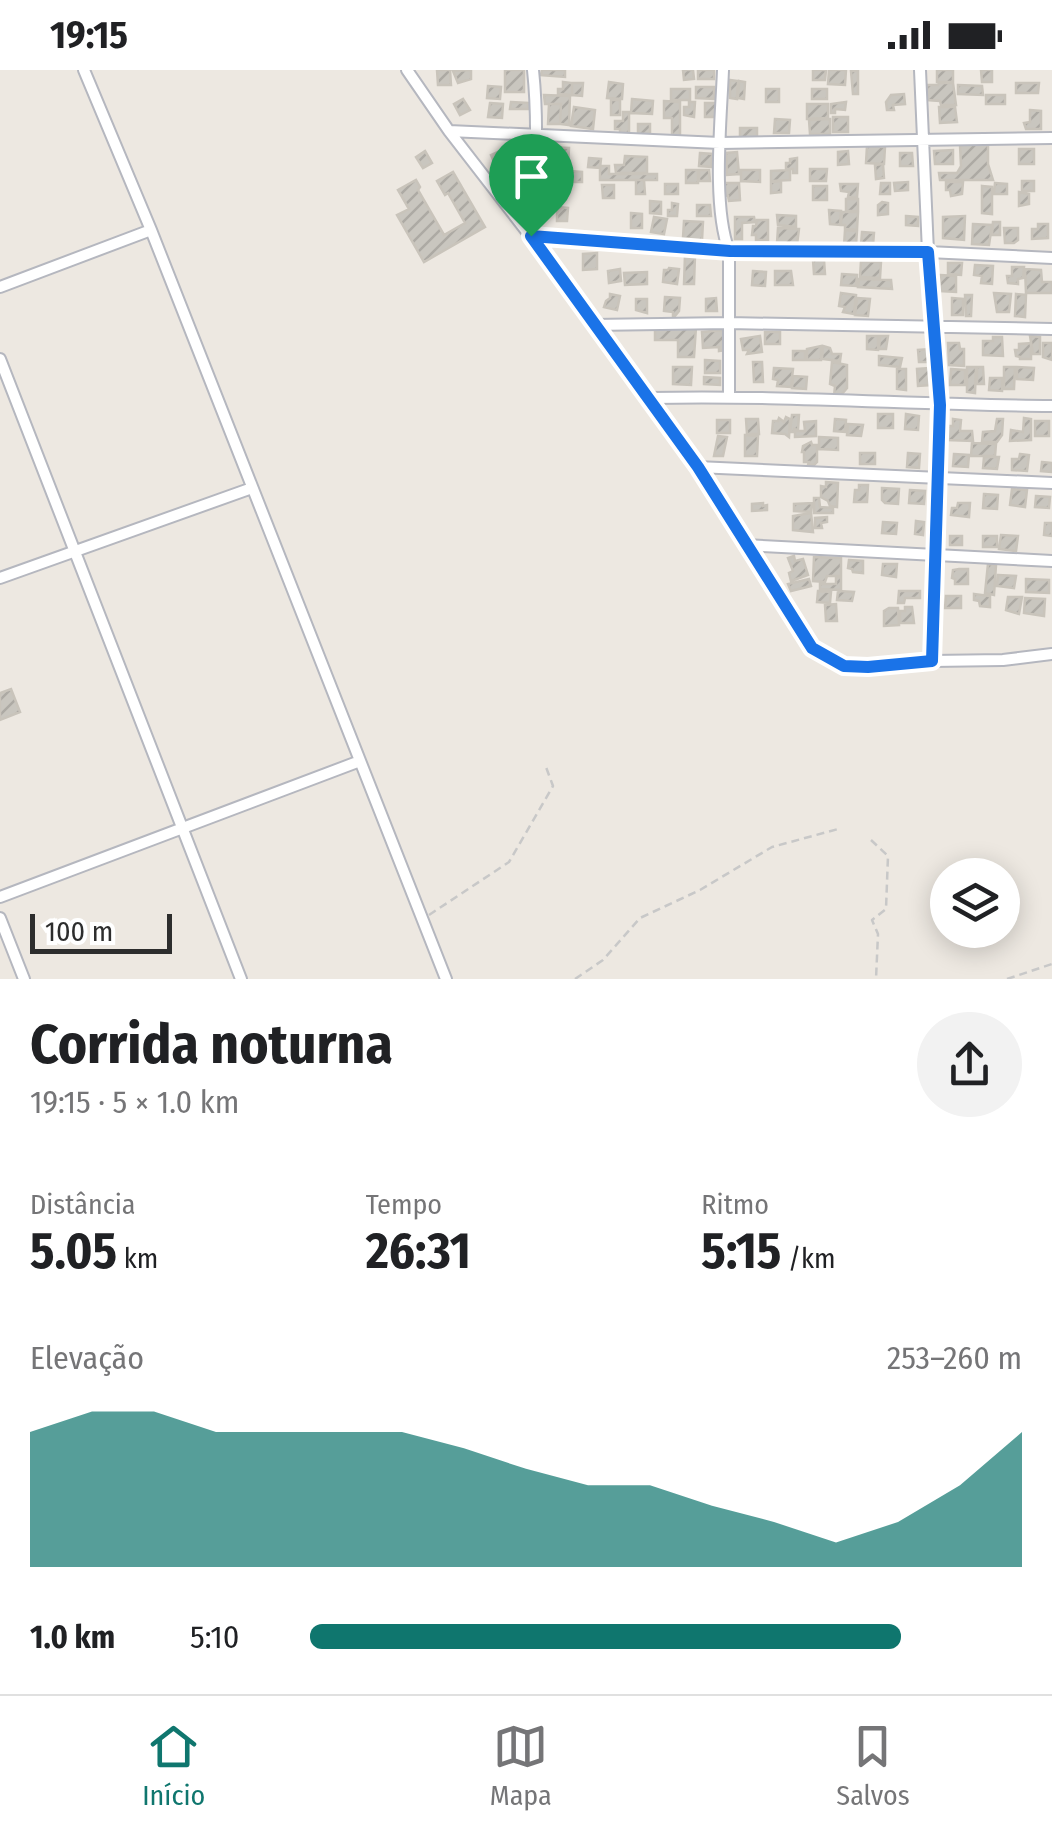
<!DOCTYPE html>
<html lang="pt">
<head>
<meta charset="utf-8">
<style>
  :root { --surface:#fff; --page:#f2f2f2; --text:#202124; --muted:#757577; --line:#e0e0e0; --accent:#0f766e }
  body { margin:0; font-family:"Fira Sans Condensed",sans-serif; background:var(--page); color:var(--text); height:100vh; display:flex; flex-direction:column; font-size:38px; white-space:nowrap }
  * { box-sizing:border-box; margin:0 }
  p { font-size:32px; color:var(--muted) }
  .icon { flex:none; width:55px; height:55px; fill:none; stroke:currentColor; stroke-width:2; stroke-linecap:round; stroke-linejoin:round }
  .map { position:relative; height:909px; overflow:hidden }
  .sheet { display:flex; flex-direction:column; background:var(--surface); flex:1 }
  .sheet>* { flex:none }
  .fabs { position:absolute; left:930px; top:788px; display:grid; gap:20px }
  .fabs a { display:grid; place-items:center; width:90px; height:90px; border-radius:50%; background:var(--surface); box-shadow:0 5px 25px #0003; font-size:50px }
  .scale { position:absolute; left:30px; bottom:25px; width:142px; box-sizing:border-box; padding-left:10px; border:5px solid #2d2d2d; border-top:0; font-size:28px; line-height:35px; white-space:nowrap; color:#2d2d2d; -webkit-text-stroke:8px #fff; paint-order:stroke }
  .pin { position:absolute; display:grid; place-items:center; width:85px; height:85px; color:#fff; margin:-102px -42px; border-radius:50% 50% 50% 0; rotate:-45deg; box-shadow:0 0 10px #0007 }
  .pin .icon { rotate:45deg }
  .round { display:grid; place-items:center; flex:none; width:105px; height:105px; border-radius:52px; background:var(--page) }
  .summary { display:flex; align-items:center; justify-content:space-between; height:170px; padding:0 30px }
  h1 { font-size:55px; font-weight:700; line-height:75px }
  .figures { display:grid; grid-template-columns:repeat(3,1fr); gap:15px; height:170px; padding:10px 30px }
  .figures div { display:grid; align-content:center }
  .figures b { font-size:50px; font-weight:700 }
  .figures small { font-size:28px; font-weight:400 }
  .figures p { font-size:28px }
  .chart { height:280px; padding:20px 30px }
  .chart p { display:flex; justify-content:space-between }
  .chart svg { width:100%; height:180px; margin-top:10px; fill:var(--accent); opacity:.7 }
  ul { padding:0 30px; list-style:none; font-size:32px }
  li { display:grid; grid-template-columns:160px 120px 1fr; align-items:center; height:75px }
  li i { height:25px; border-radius:12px; background:var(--accent) }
  .status { display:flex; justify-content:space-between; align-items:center; height:70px; padding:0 50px; background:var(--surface); direction:ltr }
  .status svg { height:28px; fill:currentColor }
  .tabs { display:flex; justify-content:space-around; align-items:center; height:140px; border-top:2px solid var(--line); background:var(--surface); font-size:28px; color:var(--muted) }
  .tabs a { display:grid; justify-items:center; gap:5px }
  .tabs .active { color:var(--accent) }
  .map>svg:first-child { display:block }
  .building { fill:url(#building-hatch); stroke:#c9c4bb; stroke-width:2.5 }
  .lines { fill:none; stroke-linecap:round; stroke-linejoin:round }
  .street-casing { stroke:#b5b7bf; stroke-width:14 }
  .path { stroke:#c8c8c8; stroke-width:2.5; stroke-dasharray:8 5; stroke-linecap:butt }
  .street { stroke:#fff; stroke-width:10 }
  .route-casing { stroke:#fff; stroke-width:20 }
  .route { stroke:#1a73e8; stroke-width:12 }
</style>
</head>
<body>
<div class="status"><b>19:15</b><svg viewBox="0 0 49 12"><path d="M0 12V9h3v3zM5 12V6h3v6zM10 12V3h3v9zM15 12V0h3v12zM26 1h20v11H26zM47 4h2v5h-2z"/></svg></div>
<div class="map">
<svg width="1052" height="909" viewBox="0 0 1052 909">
  <defs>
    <pattern id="building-hatch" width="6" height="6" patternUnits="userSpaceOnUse" patternTransform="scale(2.5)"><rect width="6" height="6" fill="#c9c6bf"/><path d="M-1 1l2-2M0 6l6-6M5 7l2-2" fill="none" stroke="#adaaa4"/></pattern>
  </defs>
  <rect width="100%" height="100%" fill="#ede8e1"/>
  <path class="building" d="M 437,0 L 450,0 L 451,15 L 438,15 Z
    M 471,0 L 471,9 L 458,13 L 453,1 Z
    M 505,0 L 524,0 L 524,22 L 505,22 Z
    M 542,0 L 565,0 L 565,7 L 541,5 Z
    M 683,0 L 693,0 L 694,9 L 684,10 Z
    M 698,0 L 714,0 L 714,9 L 698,9 Z
    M 813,0 L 826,0 L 825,10 L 813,10 Z
    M 829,0 L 846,0 L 845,15 L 828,14 Z
    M 937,0 L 953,0 L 953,12 L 937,12 Z
    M 981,0 L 992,0 L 992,12 L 982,12 Z
    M 851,1 L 858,1 L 858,24 L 853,24 Z
    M 730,10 L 738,11 L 737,29 L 730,28 Z
    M 739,11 L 745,12 L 744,29 L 738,28 Z
    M 563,12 L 572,13 L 572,25 L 558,24 L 558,19 L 563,19 Z
    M 609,12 L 623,14 L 622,29 L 607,28 Z
    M 572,13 L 583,13 L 582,26 L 572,25 Z
    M 939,13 L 953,13 L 956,35 L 941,35 L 940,31 L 927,30 L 927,15 L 938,15 Z
    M 1016,13 L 1039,13 L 1038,23 L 1016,23 Z
    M 958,15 L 982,16 L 983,25 L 958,24 Z
    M 488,16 L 501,17 L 500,29 L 487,28 Z
    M 696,17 L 714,17 L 714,29 L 696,28 Z
    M 671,19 L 690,19 L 690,30 L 671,30 Z
    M 766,19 L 779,19 L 779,32 L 766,32 Z
    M 812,19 L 827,19 L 827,29 L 812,29 Z
    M 904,24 L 905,34 L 893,35 L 894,40 L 887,40 L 886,32 L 891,25 Z
    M 544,25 L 570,26 L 569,55 L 560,54 L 561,34 L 545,34 Z
    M 986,25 L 1005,25 L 1005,34 L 986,34 Z
    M 463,29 L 470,40 L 460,45 L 454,34 Z
    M 632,29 L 653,31 L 652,44 L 631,43 Z
    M 611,30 L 620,30 L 620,45 L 611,45 Z
    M 664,31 L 680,32 L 680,67 L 672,66 L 672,48 L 664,48 Z
    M 511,32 L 528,33 L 528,39 L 510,39 Z
    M 689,32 L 695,32 L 694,47 L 684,45 L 684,37 L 689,37 Z
    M 846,32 L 845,40 L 835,39 L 835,43 L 831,43 L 831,34 Z
    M 490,33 L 503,34 L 502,48 L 488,47 Z
    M 705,33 L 717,33 L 717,47 L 705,47 Z
    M 549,34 L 561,34 L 560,54 L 548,54 Z
    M 807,34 L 828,34 L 828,48 L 807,49 Z
    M 574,37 L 595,40 L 593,59 L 571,56 Z
    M 939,37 L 955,37 L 957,52 L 940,53 Z
    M 1030,40 L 1041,41 L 1041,59 L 1026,59 L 1024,53 L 1030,52 Z
    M 623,42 L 629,42 L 629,63 L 620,63 L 620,59 L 615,59 L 615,51 L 623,51 Z
    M 833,47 L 848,47 L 848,62 L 833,62 Z
    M 775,49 L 790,50 L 789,63 L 774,63 Z
    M 830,49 L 830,64 L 810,64 L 809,50 Z
    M 638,54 L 650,54 L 650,64 L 638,64 Z
    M 740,58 L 757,58 L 757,68 L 740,67 Z
    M 988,74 L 988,94 L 993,110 L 940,110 L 939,103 L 957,103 L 961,96 L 960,75 Z
    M 867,76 L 885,77 L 884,94 L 866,93 Z
    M 548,77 L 569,78 L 568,97 L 547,96 Z
    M 1019,79 L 1034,79 L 1034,94 L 1019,94 Z
    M 502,80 L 507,91 L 496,96 L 491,85 Z
    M 953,80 L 953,94 L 935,94 L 934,81 Z
    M 425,81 L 432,93 L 423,98 L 416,87 Z
    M 848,81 L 849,94 L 838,95 L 838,82 Z
    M 737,82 L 739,104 L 727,105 L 726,83 Z
    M 700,83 L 713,84 L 711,97 L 699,96 Z
    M 900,83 L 912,83 L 913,96 L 900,96 Z
    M 625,86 L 647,87 L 647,103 L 616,103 L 615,95 L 624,95 Z
    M 589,88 L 601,89 L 600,98 L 588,97 Z
    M 797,88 L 797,103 L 793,103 L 793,99 L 786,99 L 786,93 L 790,93 L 790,89 Z
    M 883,94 L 884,108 L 876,109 L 875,95 Z
    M 600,96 L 609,96 L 609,104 L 657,104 L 657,110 L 600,110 Z
    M 810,99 L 827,99 L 826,111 L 810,111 Z
    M 686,100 L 698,100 L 698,113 L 686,113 Z
    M 699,100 L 709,100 L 710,111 L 699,111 Z
    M 741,100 L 760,100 L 760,112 L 741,111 Z
    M 790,100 L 790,110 L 771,111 L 771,101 Z
    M 570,101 L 582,102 L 582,112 L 569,112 Z
    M 453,102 L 485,157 L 424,192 L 397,145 L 409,139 L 398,120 L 416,110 L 420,117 L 418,120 L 444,165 L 465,153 L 448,123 L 445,125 L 437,111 Z
    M 550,104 L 567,105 L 567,114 L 550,113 Z
    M 636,110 L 644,110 L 645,124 L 636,124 Z
    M 781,111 L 781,122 L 771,123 L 771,112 Z
    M 1022,111 L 1034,111 L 1034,121 L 1022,121 Z
    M 908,112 L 908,120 L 895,121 L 894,113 Z
    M 946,112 L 963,112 L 962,124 L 951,126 L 950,120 L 946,120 Z
    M 724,113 L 739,113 L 740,130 L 729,131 L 728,126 L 724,125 Z
    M 881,113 L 890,113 L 890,124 L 880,124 Z
    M 995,113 L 1007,114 L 1007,124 L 994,124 Z
    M 665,114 L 678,114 L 678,124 L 665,124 Z
    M 840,114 L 858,114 L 857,128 L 848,127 L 849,122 L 841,121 Z
    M 602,115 L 614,115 L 614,128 L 603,128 Z
    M 813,116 L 827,116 L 827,130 L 813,130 Z
    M 982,116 L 992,117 L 992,144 L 982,143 Z
    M 1019,122 L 1029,124 L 1029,134 L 1019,136 Z
    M 846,129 L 858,129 L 858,141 L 846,141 Z
    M 650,131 L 661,132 L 661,144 L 650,143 Z
    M 882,132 L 888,133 L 888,144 L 878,145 L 878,135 Z
    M 672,133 L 678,134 L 677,146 L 668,146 L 668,140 L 672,140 Z
    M 697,135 L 710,135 L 711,146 L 697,146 Z
    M 557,137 L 568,138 L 567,151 L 557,151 Z
    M 829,140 L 841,141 L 840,155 L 830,154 Z
    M 842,142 L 858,142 L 857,160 L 845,159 L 845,155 L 841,155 Z
    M 631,143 L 642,144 L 642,158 L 631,158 Z
    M 777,145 L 796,146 L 796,157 L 778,155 Z
    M 906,146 L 918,147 L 918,156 L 906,155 Z
    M 965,146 L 964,170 L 943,168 L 943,147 Z
    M 654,147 L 667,149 L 664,164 L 651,162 Z
    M 735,147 L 754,147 L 755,152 L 742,153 L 742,169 L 735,169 Z
    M 757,150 L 768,150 L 768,170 L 756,170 L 756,165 L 752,165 L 753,156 L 756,156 Z
    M 684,151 L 703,152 L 702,170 L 683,168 Z
    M 993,152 L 1000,152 L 1000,165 L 992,165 Z
    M 973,154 L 992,155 L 989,175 L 972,174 Z
    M 1038,154 L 1048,154 L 1048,168 L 1032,169 L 1032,159 L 1038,159 Z
    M 778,158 L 799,159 L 797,175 L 777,173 Z
    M 1004,158 L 1018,158 L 1018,170 L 1014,173 L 1005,173 Z
    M 845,160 L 857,161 L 856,175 L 844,176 Z
    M 862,162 L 874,163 L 873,175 L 861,175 Z
    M 597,183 L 597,199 L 583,200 L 583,184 Z
    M 685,185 L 695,186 L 694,214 L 684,214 Z
    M 813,190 L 824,190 L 825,204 L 814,204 Z
    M 861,191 L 881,192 L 880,208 L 860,207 Z
    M 948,193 L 962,193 L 961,205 L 948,204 Z
    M 975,195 L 993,196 L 992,214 L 981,213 L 982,206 L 974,205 Z
    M 1012,197 L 1024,197 L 1023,208 L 1018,209 L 1018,214 L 1008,213 L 1007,206 L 1012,206 Z
    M 669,198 L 679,199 L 677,214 L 663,212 L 664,200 L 668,200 Z
    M 620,199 L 621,211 L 609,213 L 608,201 Z
    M 1025,199 L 1041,200 L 1042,212 L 1052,212 L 1052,223 L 1026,223 Z
    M 753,201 L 766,202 L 765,216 L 752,215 Z
    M 775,201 L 791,201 L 793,215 L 775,215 Z
    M 647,202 L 647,214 L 625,215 L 624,203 Z
    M 842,204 L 857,205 L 856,216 L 841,215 Z
    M 940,205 L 956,206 L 956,222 L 940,221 Z
    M 859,209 L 891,210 L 892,219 L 858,217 Z
    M 841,223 L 856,225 L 854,244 L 843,242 L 845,237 L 839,236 Z
    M 994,223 L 1011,224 L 1009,242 L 997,242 Z
    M 610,224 L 620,226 L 617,240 L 604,237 L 606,231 L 610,228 Z
    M 1016,224 L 1026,225 L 1025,247 L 1015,246 Z
    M 965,225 L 972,225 L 971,246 L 966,246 Z
    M 665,227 L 680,228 L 679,241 L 675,246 L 673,246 L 673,242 L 664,241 Z
    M 716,228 L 717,241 L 706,241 L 706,229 Z
    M 857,228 L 870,229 L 868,246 L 855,245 Z
    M 952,228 L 963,229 L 963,245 L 952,245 Z
    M 636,229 L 647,229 L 647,243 L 636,240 Z
    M 655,257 L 696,257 L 694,287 L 678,287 L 678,270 L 655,270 Z
    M 725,260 L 726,280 L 719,281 L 719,277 L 703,278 L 702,262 Z
    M 765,262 L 780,262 L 780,274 L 765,274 Z
    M 760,266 L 762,282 L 747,284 L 749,280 L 743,280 L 741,269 Z
    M 867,266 L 878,266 L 878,280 L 867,279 Z
    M 880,266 L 888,266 L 886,279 L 879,279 Z
    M 1030,266 L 1040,267 L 1040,284 L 1033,284 Z
    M 993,267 L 1002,267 L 1003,286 L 983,285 L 983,271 L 993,271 Z
    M 948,273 L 959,273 L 960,279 L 964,279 L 964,296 L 949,295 Z
    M 1031,273 L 1031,289 L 1020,289 L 1020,287 L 1016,286 L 1015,280 L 1019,280 L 1019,274 Z
    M 1043,273 L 1052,273 L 1052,290 L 1043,287 Z
    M 821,276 L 821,290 L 807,290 L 807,279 Z
    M 823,276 L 830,278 L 832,284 L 841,284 L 840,291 L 822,289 Z
    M 930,279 L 930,292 L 919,292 L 918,280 Z
    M 793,281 L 805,281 L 805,290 L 793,290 Z
    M 879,286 L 902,288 L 900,297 L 879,295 Z
    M 705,290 L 720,291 L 720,303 L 705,303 Z
    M 753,292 L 762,292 L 763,312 L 754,312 Z
    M 832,292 L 847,295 L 847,318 L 841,325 L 834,326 L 835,316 L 830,314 Z
    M 673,297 L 692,297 L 691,315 L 673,314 Z
    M 967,297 L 976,297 L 975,323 L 967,322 Z
    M 977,297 L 983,297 L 984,314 L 977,314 Z
    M 1004,297 L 1015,297 L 1014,319 L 1004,319 Z
    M 1017,297 L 1034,298 L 1033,310 L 1017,309 Z
    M 774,298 L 793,299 L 791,317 L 777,316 L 778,310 L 773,309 Z
    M 929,298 L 931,315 L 918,316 L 917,299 Z
    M 897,299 L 906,299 L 906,320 L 897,319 Z
    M 951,299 L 965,300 L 965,315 L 950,315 Z
    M 793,306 L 807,307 L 806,319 L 792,318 Z
    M 704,307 L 720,308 L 720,315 L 704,314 Z
    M 990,308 L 1002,308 L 1002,321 L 989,320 Z
    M 878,344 L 893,344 L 893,358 L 878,358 Z
    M 906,344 L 919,346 L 918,360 L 905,359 Z
    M 792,345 L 799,345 L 798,360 L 794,359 L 793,362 L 790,362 Z
    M 786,347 L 790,349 L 789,367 L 785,364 L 772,363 L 773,351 L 778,351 L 779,348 L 784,352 Z
    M 1024,348 L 1031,349 L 1031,370 L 1010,371 L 1011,360 L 1023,362 Z
    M 746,349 L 758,349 L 759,364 L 747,364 Z
    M 835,349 L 846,350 L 845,362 L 834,361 Z
    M 953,349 L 961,350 L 960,361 L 972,361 L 973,371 L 947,370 L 948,356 L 953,356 Z
    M 997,349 L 1003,349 L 1002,365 L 997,372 L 982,372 L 983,362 L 995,361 Z
    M 717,350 L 730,350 L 730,363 L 717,363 Z
    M 816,351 L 816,366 L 795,367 L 795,361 L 805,361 L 804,352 Z
    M 1035,351 L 1049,351 L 1049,366 L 1035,366 Z
    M 848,354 L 863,355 L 861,366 L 847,365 Z
    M 745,365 L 758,366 L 757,386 L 745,386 Z
    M 718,366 L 727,367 L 723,386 L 714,386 Z
    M 819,367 L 838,368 L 838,380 L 819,379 Z
    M 811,372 L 812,375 L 817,375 L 817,392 L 814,395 L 808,395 L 809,392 L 804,392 L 804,382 L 802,382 L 803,376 Z
    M 972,373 L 996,374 L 995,386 L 971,386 Z
    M 860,383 L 875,383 L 875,394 L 860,394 Z
    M 908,383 L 920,384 L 919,398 L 907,397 Z
    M 954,384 L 969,385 L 968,397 L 953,396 Z
    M 1020,384 L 1029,385 L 1027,401 L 1012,400 L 1012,389 L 1019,389 Z
    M 984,387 L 999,387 L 997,399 L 983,398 Z
    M 1042,392 L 1052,393 L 1052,402 L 1041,401 Z
    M 826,412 L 838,413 L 837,437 L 830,436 L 828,431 L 821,427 L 821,416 L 826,417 Z
    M 859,415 L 868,415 L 867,432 L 854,432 L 855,420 L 859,420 Z
    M 882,418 L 899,419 L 898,434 L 885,433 L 882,430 Z
    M 1012,419 L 1027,420 L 1025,437 L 1010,435 Z
    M 910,420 L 925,421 L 924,434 L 909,433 Z
    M 984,424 L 998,425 L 997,439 L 983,438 Z
    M 1036,426 L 1050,427 L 1049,438 L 1035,437 Z
    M 814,428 L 819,428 L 820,437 L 833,438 L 833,443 L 814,443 Z
    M 763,433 L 763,436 L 767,435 L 767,440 L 752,441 L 752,434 Z
    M 812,433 L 811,442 L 794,441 L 794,434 Z
    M 958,433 L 970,433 L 969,447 L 951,445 L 952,438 L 957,438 Z
    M 811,443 L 813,462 L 793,460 L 793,446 Z
    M 827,447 L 827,452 L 821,453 L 822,458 L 815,458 L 815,448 Z
    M 916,451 L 924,452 L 923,465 L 915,464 Z
    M 883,452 L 897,453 L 896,464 L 882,463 Z
    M 1045,453 L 1052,453 L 1052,466 L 1044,465 Z
    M 1001,465 L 1018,466 L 1016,481 L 999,479 Z
    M 950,466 L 962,466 L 962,475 L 950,475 Z
    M 983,466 L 997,466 L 997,477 L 983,477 Z
    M 794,486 L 795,491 L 803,489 L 808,505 L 791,511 L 789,503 L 793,501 L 788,488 Z
    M 814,487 L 841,488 L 841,506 L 827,506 L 825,512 L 813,511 Z
    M 849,490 L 863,491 L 863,503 L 853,502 L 852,499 L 848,498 Z
    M 883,494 L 897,494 L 896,507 L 882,505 Z
    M 988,494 L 996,495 L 994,525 L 985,523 Z
    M 959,499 L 968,499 L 968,514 L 955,514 L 955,509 L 952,508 L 953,500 Z
    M 998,505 L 1016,506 L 1014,518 L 997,516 Z
    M 836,507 L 841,507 L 841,520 L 820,519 L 820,514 L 836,514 Z
    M 809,509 L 811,516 L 791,521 L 788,514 Z
    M 1026,509 L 1049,510 L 1049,523 L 1026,522 Z
    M 818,521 L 831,522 L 830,533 L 817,532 Z
    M 838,521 L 854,522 L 852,531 L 837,530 Z
    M 899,521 L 920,521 L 920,528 L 905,528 L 904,533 L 898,533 Z
    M 974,524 L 990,526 L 990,537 L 980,536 L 979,531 L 974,530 Z
    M 946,526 L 961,526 L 961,538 L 945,538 Z
    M 1008,527 L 1022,527 L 1019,544 L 1006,540 Z
    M 1025,528 L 1045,529 L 1044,546 L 1024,543 Z
    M 836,534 L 837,551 L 826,551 L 825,535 Z
    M 905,537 L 912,537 L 914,553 L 900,553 L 900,541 L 905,541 Z
    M 889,538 L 898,538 L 899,555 L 884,556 L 884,541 Z
    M 11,619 L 20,642 L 0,650 L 0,623 Z"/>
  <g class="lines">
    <g class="street-casing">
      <path id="street" d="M 84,0 L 151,160 L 446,909
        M 407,0 L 449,61 L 531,167 L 593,255 L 650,328 L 697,397 L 812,578 L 844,596 L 868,597 L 932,591 L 1003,590 L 1052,584
        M 533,0 C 539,56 535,111 531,167 L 729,181 L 928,182 L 1052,188
        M 723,0 C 721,51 712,135 729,181 L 729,326
        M 920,0 L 928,182 L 940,335 L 932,591
        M 449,61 L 720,73 L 1052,68
        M 0,217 L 151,160
        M 593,255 L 729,253 L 1052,259
        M 0,289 L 241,909
        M 650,328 C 784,325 918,335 1052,336
        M 697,397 L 1052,413
        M 745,475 L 1052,491
        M 0,508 L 252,418
        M 0,827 L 360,691
        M 0,848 L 24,909"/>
    </g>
    <path class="path" d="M 871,770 L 888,786 L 886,839 L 872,850 L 878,864 L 876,909
      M 429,845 L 509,792 L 553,716 L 546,697
      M 575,909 L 603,890 L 640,848 L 700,820 L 772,777 L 838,759
      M 1007,909 L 1052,894"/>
    <use href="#street" class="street"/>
  </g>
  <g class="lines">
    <g class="route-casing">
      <path id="route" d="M 531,166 L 730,181 L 928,182 L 940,335 L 932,591 L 868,597 L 844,596 L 812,578 L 698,397 Z"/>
    </g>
    <use href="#route" class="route"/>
  </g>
</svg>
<div class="fabs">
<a><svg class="icon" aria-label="layers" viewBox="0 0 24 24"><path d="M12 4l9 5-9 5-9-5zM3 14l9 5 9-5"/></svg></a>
</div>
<div class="scale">100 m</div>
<div class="pin" style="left:531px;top:166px;background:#1e9e55"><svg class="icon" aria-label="arrive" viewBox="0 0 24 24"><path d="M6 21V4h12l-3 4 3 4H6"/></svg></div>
</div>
<section class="sheet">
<div class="summary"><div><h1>Corrida noturna</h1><p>19:15 · 5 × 1.0 km</p></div><a class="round"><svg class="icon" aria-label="share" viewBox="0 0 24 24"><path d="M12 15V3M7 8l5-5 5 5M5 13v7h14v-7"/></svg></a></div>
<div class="figures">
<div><p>Distância</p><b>5.05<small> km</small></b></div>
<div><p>Tempo</p><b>26:31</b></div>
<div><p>Ritmo</p><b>5:15<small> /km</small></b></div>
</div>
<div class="chart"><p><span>Elevação</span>253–260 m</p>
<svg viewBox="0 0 160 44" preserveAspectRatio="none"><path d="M0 44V11L10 6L20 6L30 11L40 11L50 11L60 11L70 15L80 20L90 24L100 24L110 29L120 33L130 38L140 33L150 24L160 11V44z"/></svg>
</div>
<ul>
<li><b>1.0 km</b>5:10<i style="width:83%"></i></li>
</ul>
</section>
<nav class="tabs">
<a class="active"><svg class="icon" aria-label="home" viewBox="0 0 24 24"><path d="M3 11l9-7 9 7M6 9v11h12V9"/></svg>Início</a>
<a><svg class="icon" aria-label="map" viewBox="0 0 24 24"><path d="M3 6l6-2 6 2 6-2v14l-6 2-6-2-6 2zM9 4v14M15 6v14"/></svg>Mapa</a>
<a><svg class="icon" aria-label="saved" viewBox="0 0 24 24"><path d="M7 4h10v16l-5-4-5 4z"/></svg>Salvos</a>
</nav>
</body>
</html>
